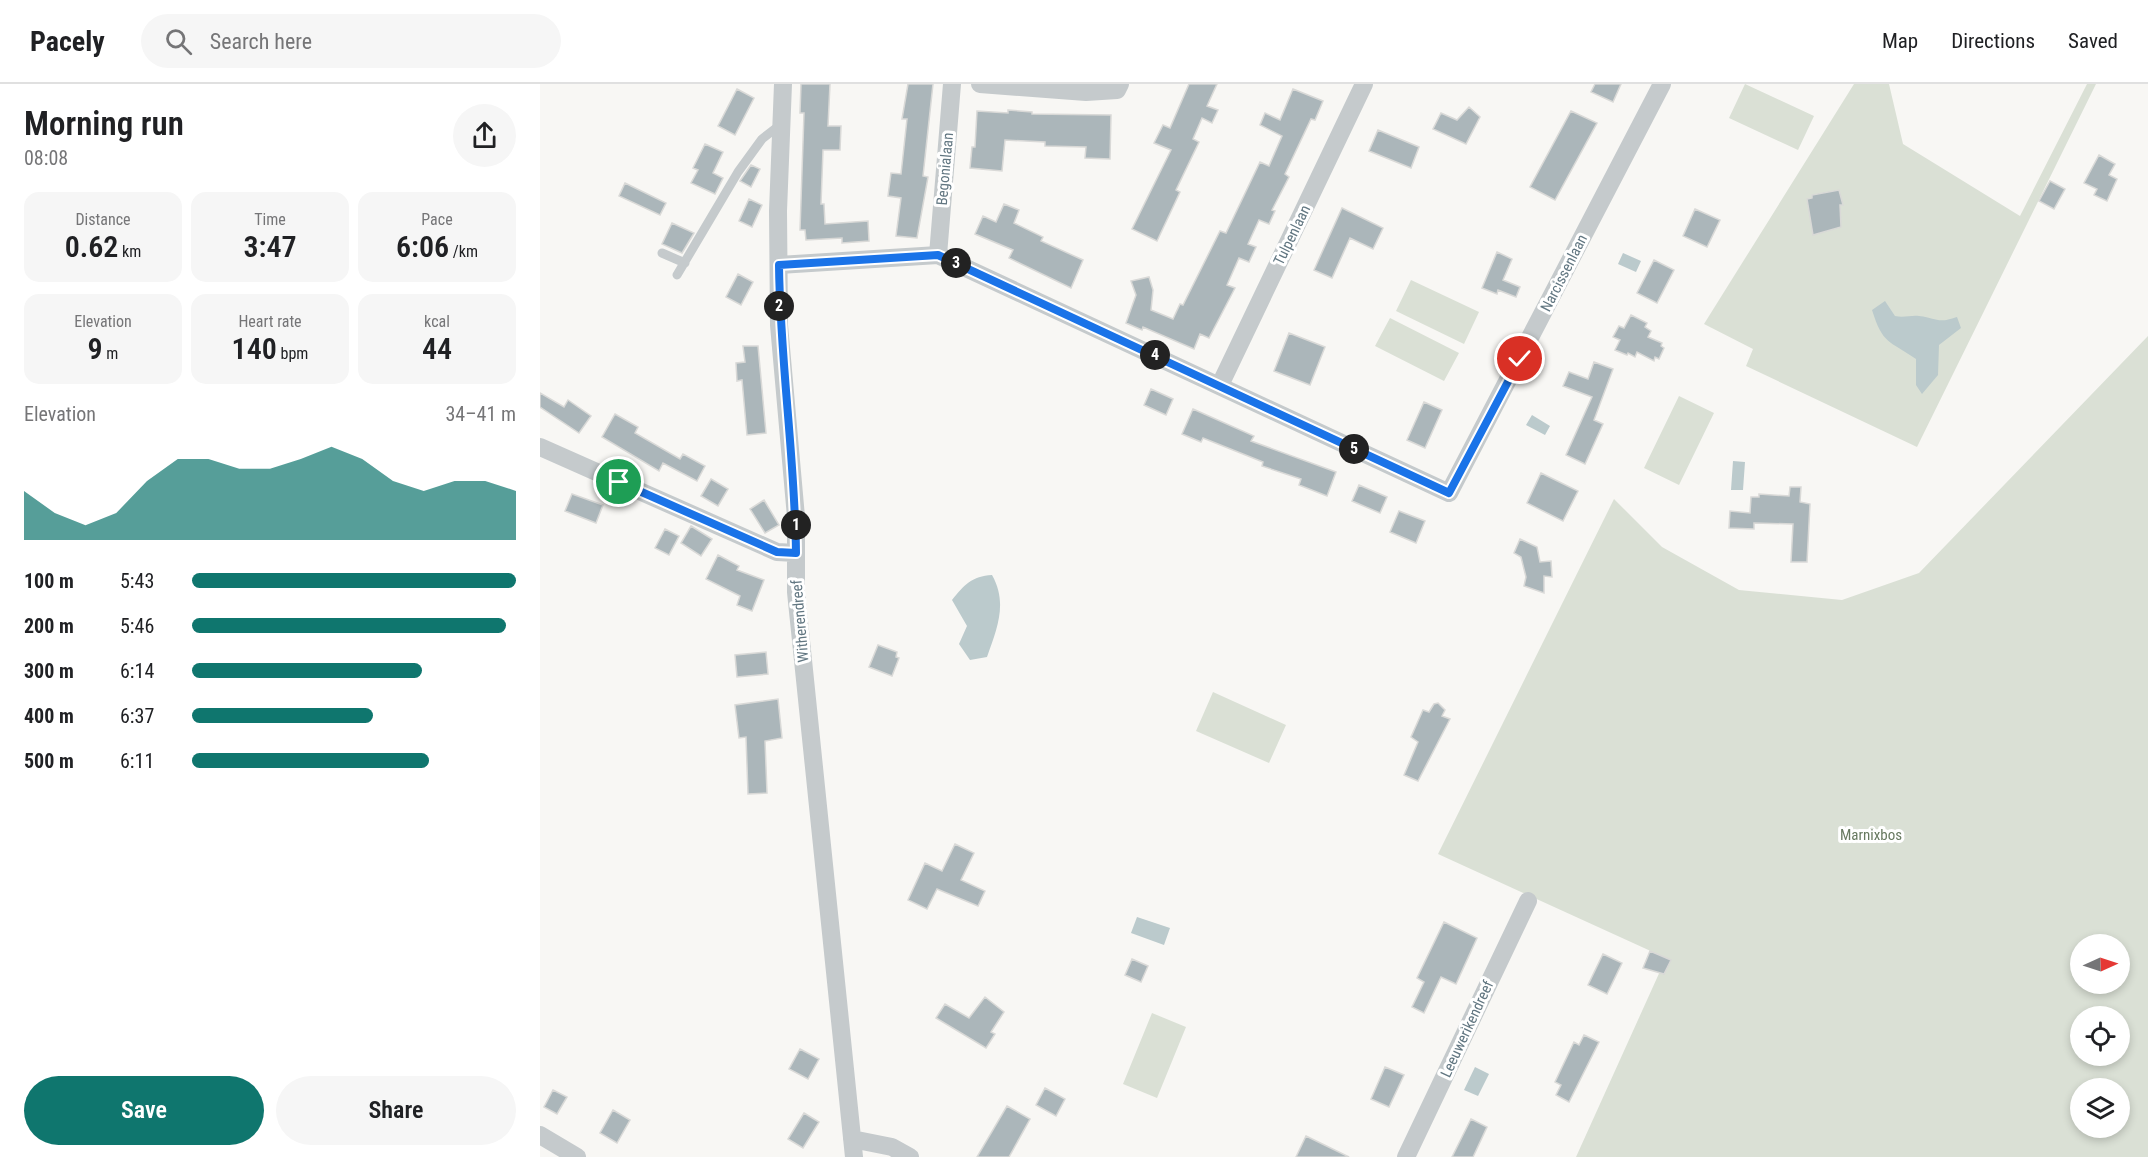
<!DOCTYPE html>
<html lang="en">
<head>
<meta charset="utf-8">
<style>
  :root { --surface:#fff; --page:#f6f6f6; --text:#202124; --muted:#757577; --line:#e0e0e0; --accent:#0f766e }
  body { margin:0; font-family:"Roboto Condensed",sans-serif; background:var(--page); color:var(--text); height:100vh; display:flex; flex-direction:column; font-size:22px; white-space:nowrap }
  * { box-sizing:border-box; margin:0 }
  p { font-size:20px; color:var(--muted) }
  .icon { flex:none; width:33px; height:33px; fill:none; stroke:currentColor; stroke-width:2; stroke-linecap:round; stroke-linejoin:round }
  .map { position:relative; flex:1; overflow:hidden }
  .drawer { display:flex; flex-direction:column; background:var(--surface); width:540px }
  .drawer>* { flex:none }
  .needle { width:39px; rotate:87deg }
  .buttons { position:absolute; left:1530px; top:850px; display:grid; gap:12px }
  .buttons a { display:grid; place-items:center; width:60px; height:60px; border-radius:50%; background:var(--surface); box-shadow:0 3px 9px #0003; font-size:30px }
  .pin { position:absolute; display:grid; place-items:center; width:51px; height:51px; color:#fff; margin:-26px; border:3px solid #fff; border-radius:50%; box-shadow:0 2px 6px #0007 }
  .km { position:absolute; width:30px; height:30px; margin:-15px; border-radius:50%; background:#222; color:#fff; font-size:16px; line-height:30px; text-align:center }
  .round { display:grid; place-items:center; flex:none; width:63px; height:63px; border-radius:32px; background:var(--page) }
  .headline { display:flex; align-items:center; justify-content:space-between; height:102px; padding:0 24px }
  h1 { font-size:33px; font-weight:600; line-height:45px }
  .metrics { display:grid; grid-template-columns:repeat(3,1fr); gap:9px; height:102px; padding:6px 24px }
  .metrics div { display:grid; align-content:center; border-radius:15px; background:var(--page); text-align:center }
  .metrics b { font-size:30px; font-weight:600 }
  .metrics small { font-size:16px; font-weight:400 }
  .metrics p { font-size:16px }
  .chart { height:168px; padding:12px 24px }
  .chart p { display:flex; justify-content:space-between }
  .chart svg { width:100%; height:108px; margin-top:6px; fill:var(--accent); opacity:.7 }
  .button { display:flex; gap:12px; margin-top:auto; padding:12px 24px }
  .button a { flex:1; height:69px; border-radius:36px; background:var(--accent); color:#fff; font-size:24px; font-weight:600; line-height:69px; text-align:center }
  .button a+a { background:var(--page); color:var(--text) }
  ul { padding:0 24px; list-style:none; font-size:20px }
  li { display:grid; grid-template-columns:96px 72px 1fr; align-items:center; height:45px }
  li i { height:15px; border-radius:8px; background:var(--accent) }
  header { display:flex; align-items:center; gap:36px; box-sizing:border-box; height:84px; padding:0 30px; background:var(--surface); border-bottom:2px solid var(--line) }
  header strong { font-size:28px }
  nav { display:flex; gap:33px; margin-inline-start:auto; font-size:21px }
  .search { width:420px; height:54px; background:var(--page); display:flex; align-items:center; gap:15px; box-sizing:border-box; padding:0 21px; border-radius:33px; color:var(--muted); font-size:22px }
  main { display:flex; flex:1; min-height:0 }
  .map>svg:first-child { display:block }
  .green { fill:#dae0d5; fill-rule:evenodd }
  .water { fill:#bbcacc }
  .building { fill:#abb6ba; stroke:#d9d9d7; stroke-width:1.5 }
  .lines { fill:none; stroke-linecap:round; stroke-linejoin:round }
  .lane { stroke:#c5cacc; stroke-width:9 }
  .street { stroke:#c5cacc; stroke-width:18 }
  .route-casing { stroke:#fff; stroke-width:12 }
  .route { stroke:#1a73e8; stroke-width:8 }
  .labels { text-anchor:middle; stroke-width:6; stroke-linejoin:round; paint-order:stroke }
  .street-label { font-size:15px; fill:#617681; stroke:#fff }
  .park-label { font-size:15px; fill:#677960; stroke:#fff }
</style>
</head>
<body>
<header>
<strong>Pacely</strong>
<div class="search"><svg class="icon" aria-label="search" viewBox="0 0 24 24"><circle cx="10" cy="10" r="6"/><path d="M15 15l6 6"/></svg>Search here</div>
<nav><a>Map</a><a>Directions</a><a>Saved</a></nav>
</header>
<main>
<section class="drawer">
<div class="headline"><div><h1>Morning run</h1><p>08:08</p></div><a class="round"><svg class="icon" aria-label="share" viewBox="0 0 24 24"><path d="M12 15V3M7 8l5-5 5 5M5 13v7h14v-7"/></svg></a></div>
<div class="metrics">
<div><p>Distance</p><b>0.62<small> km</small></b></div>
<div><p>Time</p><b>3:47</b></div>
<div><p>Pace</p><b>6:06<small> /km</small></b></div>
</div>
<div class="metrics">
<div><p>Elevation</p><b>9<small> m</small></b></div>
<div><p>Heart rate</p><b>140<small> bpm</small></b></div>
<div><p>kcal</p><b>44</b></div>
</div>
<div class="chart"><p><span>Elevation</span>34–41 m</p>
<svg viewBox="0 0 160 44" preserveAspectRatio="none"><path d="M0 44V24L10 33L20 38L30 33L40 20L50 11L60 11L70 15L80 15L90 11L100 6L110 11L120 20L130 24L140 20L150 20L160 24V44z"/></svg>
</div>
<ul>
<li><b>100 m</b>5:43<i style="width:100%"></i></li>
<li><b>200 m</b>5:46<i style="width:97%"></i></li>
<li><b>300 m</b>6:14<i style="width:71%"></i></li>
<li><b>400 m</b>6:37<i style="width:56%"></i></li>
<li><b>500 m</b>6:11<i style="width:73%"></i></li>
</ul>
<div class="button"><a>Save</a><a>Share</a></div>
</section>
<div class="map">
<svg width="1608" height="1073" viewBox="0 0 1608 1073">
  <rect width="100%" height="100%" fill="#f8f7f4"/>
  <path class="green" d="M 1205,0 L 1274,32 L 1258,66 L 1189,34 Z
    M 1314,0 L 1349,0 L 1363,60 L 1480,132 L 1547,0 L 1556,0 L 1377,363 L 1206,282 L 1213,265 L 1164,240 Z
    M 871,196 L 939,228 L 924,260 L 856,227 Z
    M 850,234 L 919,269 L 904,297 L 835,262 Z
    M 1608,252 L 1608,1073 L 1036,1073 L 1126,874 L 898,770 L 1074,415 L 1122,463 L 1199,506 L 1302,516 L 1379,489 ZM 1540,861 L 1580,861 L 1580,900 L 1540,900 ZM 1540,933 L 1580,933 L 1580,972 L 1540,972 ZM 1540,1005 L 1580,1005 L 1580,1044 L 1540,1044 Z
    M 1139,312 L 1174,329 L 1139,401 L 1104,384 Z
    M 673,608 L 746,641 L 729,679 L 656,647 Z
    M 612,929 L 646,943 L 617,1014 L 583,1000 Z"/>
  <path class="water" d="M 1083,169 L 1101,177 L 1096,188 L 1078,180 Z
    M 1345,217 L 1355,232 C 1364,234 1371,231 1379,232 C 1397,234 1397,240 1417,233 L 1421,244 L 1399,261 L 1398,291 L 1382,310 L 1376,301 L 1376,275 C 1349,256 1343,261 1332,226 Z
    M 992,331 L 1010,342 L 1005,351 L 986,341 Z
    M 1193,377 L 1205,378 L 1203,406 L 1191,406 Z
    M 452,491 C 468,519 457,545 447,573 L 430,576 L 419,560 L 427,542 L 412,516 C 424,501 432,492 452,491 Z
    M 597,833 L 630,844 L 624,861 L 591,849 Z
    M 935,983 L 949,990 L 938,1012 L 924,1006 Z"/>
  <path class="building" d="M 261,0 L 290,0 L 288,42 L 301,42 L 300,66 L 283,66 L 281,120 L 284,120 L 285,140 L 328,137 L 329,157 L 302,159 L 302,154 L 266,156 L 265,146 L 260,146 L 264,29 L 260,29 Z
    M 368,0 L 393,0 L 383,92 L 388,93 L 377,154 L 356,152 L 361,114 L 348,112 L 351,89 L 361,90 L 367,35 L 362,35 Z
    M 649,0 L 677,0 L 667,22 L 678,26 L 672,39 L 662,34 L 653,55 L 659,58 L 636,106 L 640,108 L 617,157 L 592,145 L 631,66 L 614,59 L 623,41 L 630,44 Z
    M 1055,0 L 1081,0 L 1073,18 L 1051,8 Z
    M 197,5 L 214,14 L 195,51 L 178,42 Z
    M 753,5 L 783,17 L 775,36 L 771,35 L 745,90 L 749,93 L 732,126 L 735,127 L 729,140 L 719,136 L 708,160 L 716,163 L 709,178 L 699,174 L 687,201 L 695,204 L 669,254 L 660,250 L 654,265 L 603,243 L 602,246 L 586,239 L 596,211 L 591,197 L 609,193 L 613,206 L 611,226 L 633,235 L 640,220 L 643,221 L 680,147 L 686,149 L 720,78 L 729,82 L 742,52 L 720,41 L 725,29 L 740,36 Z
    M 929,23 L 940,33 L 926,60 L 893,45 L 901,29 L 917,36 Z
    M 468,26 L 492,28 L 492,30 L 571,31 L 570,75 L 545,74 L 546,63 L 505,62 L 505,58 L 465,56 L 462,87 L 430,84 L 432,63 L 435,63 L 437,27 L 468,29 Z
    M 1031,27 L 1057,39 L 1015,116 L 990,103 Z
    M 838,46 L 879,63 L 871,84 L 829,67 Z
    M 165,60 L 183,68 L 173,89 L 183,94 L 175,110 L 151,99 L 158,86 L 153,84 Z
    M 1559,71 L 1575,80 L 1569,91 L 1577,95 L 1567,117 L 1554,111 L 1557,105 L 1544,99 Z
    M 211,81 L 220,85 L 211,103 L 200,97 Z
    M 1510,97 L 1525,105 L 1514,125 L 1499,117 Z
    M 85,99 L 126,119 L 120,131 L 79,112 Z
    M 1299,106 L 1303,121 L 1300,121 L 1301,143 L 1273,151 L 1267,115 L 1272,114 L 1272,111 Z
    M 209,115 L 222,121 L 212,143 L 199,137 Z
    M 464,120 L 479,126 L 474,139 L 503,153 L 501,157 L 543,176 L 531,204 L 469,174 L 473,166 L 435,150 L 443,132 L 456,138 Z
    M 802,124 L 843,144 L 833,165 L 810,154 L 792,194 L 774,186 Z
    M 1155,125 L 1180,136 L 1167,163 L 1143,152 Z
    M 132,139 L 154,149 L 142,169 L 122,160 Z
    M 957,168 L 972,175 L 963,196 L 980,203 L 976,213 L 958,206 L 957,210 L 942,204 Z
    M 1114,176 L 1134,186 L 1117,219 L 1097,209 Z
    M 198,190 L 213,198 L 201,221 L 186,213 Z
    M 1091,231 L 1107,239 L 1105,243 L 1111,247 L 1108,253 L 1122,259 L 1121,262 L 1124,264 L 1119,275 L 1115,273 L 1114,277 L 1097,268 L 1095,273 L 1088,269 L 1087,271 L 1075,266 L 1080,256 L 1073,253 L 1079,242 L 1084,244 Z
    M 749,249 L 785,263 L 770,301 L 734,287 Z
    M 203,262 L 218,262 L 226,349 L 207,351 L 202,296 L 197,297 L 196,279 L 205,278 Z
    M 1054,278 L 1073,285 L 1054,336 L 1063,340 L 1045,380 L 1026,371 L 1052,313 L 1023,302 L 1029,288 L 1048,295 Z
    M 611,305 L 633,315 L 626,331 L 604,321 Z
    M 0,309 L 24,323 L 28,316 L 51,332 L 39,349 L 0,323 Z
    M 884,318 L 902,326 L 885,364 L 867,356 Z
    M 653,325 L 714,352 L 711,357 L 796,388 L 787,412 L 759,401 L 761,395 L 722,382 L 723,378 L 663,354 L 661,358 L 642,350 Z
    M 75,330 L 98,343 L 95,349 L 140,375 L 143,370 L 165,382 L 157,397 L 123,379 L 119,387 L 62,353 Z
    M 1001,389 L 1038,407 L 1023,437 L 987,419 Z
    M 171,395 L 188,405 L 178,422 L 161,412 Z
    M 819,401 L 847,413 L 840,429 L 812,417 Z
    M 1250,403 L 1261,403 L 1260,418 L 1270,420 L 1267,478 L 1251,478 L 1253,440 L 1214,439 L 1214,445 L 1189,444 L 1190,427 L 1210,429 L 1211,413 L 1219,413 L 1219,410 L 1249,412 Z
    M 32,410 L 63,421 L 56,439 L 25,427 Z
    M 224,416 L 239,441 L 225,449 L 210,425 Z
    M 859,427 L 885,437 L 876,459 L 850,448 Z
    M 151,442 L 172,455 L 161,472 L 141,459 Z
    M 125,445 L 139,452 L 129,471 L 115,464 Z
    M 980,455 L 997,463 L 1000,478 L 1011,477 L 1012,493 L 1004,492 L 1004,509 L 984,502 L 986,493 L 981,473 L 974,469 Z
    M 178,471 L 199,482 L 197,486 L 224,496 L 212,527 L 197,521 L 200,512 L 166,495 Z
    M 338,561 L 357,568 L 356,573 L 359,574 L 352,592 L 329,583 Z
    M 226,568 L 228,590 L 197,593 L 195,571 Z
    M 238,615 L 242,654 L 225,657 L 227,709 L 208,710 L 206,653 L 199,654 L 195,621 Z
    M 898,619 L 905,626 L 902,632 L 910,635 L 878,697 L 864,691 L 878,658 L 871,653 L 883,626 L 889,628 L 894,620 Z
    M 415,760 L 434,769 L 421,796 L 445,807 L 438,822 L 397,805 L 387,825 L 368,816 L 385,779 L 402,787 Z
    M 904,838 L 937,854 L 916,900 L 901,893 L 884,929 L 872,923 L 884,898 L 877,894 Z
    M 1110,867 L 1131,876 L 1124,890 L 1103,884 Z
    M 1063,870 L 1082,879 L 1067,910 L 1048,901 Z
    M 592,875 L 608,882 L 601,898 L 585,891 Z
    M 445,913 L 464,928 L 451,948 L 455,950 L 446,964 L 396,934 L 405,920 L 429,934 Z
    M 1044,951 L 1059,958 L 1029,1018 L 1016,1011 L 1021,1001 L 1015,998 L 1034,958 L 1039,961 Z
    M 260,965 L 279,975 L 268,995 L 249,985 Z
    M 845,983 L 864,991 L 849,1023 L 831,1015 Z
    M 505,1004 L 525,1015 L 516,1032 L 496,1021 Z
    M 13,1006 L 27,1013 L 17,1030 L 4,1023 Z
    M 467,1022 L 490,1035 L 469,1073 L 437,1073 Z
    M 73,1026 L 90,1036 L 77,1059 L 60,1049 Z
    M 264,1029 L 279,1038 L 263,1064 L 248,1055 Z
    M 931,1035 L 947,1043 L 933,1073 L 912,1073 Z
    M 766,1052 L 809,1073 L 756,1073 Z"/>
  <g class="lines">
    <path class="lane" d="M 122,169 L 145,179
      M 137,191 L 198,88 L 222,55 L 240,41"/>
    <path class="street" d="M 243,0 L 238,127 L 239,241 L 256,433 L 256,508 L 314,1073
      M 440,0 L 546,8 L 577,6 L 580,0
      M 398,171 L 412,0
      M 239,181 L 398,171 L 909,409 L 1122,0
      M 680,301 L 824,0
      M 0,363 L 237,468 L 256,469
      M 0,1051 L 37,1073
      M 312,1055 L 352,1063 L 370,1073
      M 866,1073 L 988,817"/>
  </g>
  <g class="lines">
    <g class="route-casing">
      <path id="route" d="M 79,398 L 237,468 L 256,469 C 255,373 240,277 239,181 L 398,171 L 909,409 L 980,275"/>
    </g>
    <use href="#route" class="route"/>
  </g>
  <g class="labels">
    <g class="street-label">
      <text transform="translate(405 85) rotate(-85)" y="5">Begonialaan</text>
      <text transform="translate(752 151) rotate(-64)" y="5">Tulpenlaan</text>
      <text transform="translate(1024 189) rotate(-63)" y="5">Narcissenlaan</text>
      <text transform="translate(260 537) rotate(-95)" y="5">Witherendreef</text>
      <text transform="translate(927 945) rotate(-65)" y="5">Leeuwerikendreef</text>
    </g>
    <g class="park-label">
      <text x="1331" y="756">Marnixbos</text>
    </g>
  </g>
</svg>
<div class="buttons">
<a><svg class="needle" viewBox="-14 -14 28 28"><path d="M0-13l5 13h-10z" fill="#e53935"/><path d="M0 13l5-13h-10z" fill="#757577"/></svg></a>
<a><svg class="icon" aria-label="locate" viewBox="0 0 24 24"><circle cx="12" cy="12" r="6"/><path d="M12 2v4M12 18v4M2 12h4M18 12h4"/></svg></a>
<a><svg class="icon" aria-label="layers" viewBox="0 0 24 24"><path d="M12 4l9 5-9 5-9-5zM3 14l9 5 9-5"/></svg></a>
</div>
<div class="pin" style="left:79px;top:398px;background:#1e9e55"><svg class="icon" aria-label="arrive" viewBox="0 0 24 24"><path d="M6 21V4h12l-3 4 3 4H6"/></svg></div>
<div class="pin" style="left:980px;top:275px;background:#d93025"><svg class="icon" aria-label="check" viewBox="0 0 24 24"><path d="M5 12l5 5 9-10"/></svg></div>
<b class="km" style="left:256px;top:441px">1</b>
<b class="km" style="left:239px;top:222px">2</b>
<b class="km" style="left:416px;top:179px">3</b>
<b class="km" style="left:615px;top:271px">4</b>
<b class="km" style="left:814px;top:365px">5</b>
</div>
</main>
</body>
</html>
